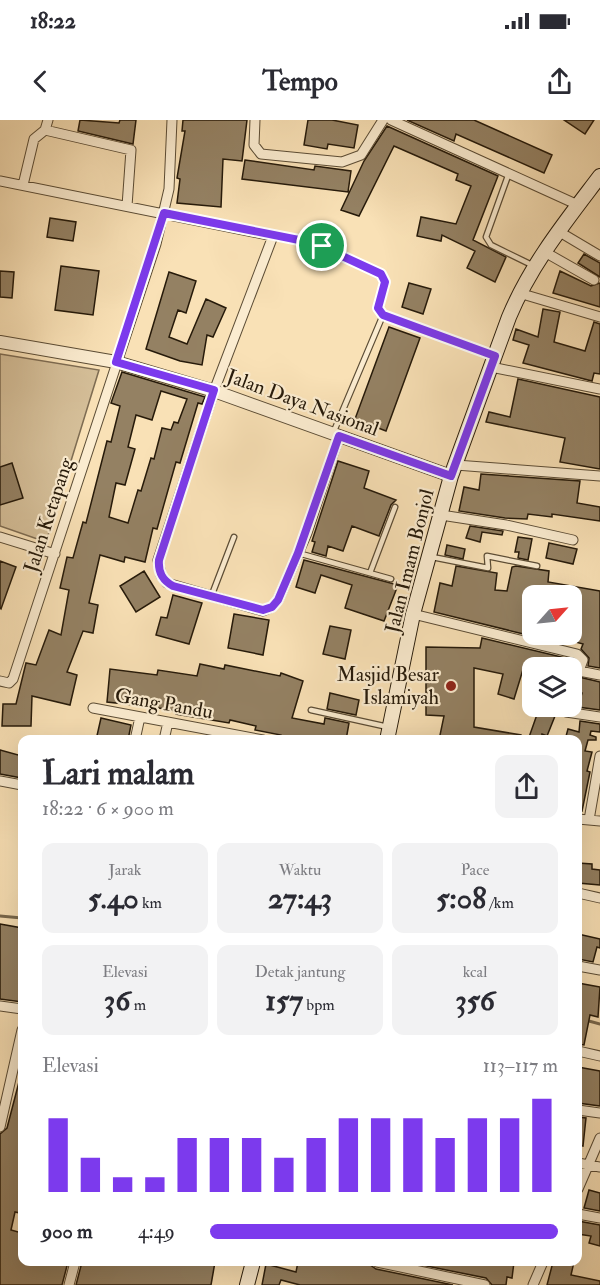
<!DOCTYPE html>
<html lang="id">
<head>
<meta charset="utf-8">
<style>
  :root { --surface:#fff; --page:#f2f2f3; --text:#2b2b33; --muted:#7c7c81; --accent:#7c3aed }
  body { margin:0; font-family:"IM FELL Double Pica",serif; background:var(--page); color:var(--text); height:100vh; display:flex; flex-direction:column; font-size:22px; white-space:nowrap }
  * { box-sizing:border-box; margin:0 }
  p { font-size:20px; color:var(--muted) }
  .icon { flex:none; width:33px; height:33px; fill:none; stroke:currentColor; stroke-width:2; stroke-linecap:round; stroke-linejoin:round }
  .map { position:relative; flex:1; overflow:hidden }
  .sheet { position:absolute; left:18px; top:615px; width:564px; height:531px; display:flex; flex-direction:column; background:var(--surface); border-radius:12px; box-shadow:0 6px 24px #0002 }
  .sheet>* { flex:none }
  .needle { width:39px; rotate:63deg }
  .tools { position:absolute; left:522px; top:465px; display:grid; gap:12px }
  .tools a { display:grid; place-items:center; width:60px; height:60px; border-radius:12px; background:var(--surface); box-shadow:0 6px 24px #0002; font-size:30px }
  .pin { position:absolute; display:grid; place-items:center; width:51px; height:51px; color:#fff; margin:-26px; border:3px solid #fff; border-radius:50%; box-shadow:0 2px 6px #0007 }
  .round { display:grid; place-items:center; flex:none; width:63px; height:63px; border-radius:12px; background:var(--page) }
  .summary { display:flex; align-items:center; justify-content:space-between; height:102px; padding:0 24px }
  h1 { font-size:33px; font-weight:700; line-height:45px }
  .metrics { display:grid; grid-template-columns:repeat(3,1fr); gap:9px; height:102px; padding:6px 24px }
  .metrics div { display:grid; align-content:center; border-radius:12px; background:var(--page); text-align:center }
  .metrics b { font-size:30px; font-weight:700 }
  .metrics small { font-size:16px; font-weight:400 }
  .metrics p { font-size:16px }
  .chart { height:168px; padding:12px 24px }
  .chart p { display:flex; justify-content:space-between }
  .chart svg { width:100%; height:108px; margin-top:6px; stroke:var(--accent); stroke-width:6 }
  ul { padding:0 24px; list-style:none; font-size:20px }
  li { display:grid; grid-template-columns:96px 72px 1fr; align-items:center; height:45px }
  li i { height:15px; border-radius:8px; background:var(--accent) }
  .status { display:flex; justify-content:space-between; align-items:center; height:42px; padding:0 30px; background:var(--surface); direction:ltr }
  .status svg { height:16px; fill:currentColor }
  header { display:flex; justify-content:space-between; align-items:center; height:78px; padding:0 24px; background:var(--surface); font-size:27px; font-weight:700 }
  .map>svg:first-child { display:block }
  .green { fill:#d5bf99; stroke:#7e6c52; stroke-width:1.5 }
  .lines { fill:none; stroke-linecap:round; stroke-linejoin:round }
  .stream { stroke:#79694e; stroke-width:3 }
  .building { fill:#948163; stroke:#261a0a; stroke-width:1.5; fill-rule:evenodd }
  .service-casing { stroke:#5b4c35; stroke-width:7 }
  .minor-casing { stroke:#5b4c35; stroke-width:11 }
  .tertiary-casing { stroke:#5b4c35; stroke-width:14 }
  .secondary-casing { stroke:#261a0a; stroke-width:16 }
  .service { stroke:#fbecd0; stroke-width:4.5 }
  .minor { stroke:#fbecd0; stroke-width:9 }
  .tertiary { stroke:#fbecd0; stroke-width:12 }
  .secondary { stroke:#fbecd0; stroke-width:14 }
  .route-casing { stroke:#fff; stroke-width:12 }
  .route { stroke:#7c3aed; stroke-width:8 }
  .poi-dot { fill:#8f2418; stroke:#fbecd0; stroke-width:2 }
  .labels { text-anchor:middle; stroke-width:4.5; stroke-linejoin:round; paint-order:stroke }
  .street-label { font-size:20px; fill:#261a0a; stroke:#fbecd0 }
  .poi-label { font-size:20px; fill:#261a0a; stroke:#fbecd0; text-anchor:end }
</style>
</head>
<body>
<div class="status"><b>18:22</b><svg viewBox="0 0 49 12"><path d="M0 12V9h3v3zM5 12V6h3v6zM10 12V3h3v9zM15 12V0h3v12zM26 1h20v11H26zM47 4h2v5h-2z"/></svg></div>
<header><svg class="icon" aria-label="back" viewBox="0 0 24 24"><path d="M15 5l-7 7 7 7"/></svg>Tempo<svg class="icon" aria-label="share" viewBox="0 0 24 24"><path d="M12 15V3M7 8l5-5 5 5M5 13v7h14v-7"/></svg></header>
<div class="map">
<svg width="600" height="1165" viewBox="0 0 600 1165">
  <rect width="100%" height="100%" fill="#f9e1b6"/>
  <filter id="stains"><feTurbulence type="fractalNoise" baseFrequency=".00333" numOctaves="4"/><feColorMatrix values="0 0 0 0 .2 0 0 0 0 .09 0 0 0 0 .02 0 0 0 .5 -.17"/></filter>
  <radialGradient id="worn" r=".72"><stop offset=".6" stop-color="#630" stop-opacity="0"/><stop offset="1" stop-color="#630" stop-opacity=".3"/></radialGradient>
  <path class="green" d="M 0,234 L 99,250 L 46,422 L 0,406 Z"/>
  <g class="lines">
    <path class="stream" d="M 0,796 L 22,798
      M 578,898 L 600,904"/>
  </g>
  <path class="building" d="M 80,0 L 119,3 L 120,0 L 136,0 L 133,24 L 78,11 Z
    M 183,0 L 247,0 L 242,41 L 223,39 L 221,87 L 177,83 L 180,59 L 177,58 L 185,11 L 182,11 Z
    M 308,0 L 332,0 L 358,5 L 354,28 L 328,24 L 327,29 L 304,25 Z
    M 407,0 L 474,0 L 552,35 L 544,53 L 456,14 L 454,21 Z
    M 564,0 L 594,0 L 585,14 Z
    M 387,6 L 498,56 L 473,120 L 506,137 L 495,162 L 467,148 L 475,131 L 442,115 L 441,121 L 417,116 L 421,97 L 456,104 L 471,66 L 456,60 L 458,54 L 394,26 L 359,96 L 341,90 L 364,41 Z
    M 245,40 L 314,50 L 315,46 L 351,51 L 348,72 L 242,59 Z
    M 50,98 L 76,102 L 73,121 L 47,117 Z
    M 584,134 L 600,143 L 600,157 L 578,143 Z
    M 61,146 L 99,151 L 93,195 L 55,190 Z
    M 0,151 L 14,152 L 12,178 L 0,177 Z
    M 560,151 L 591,166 L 600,163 L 600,187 L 553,173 Z
    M 169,152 L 196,161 L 186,193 L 178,190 L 169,217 L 187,224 L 206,179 L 226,188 L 213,217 L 207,215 L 202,245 L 180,241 L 146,229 Z
    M 409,163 L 431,169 L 423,194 L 402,187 Z
    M 543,189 L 560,192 L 554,222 L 585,231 L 594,202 L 600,204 L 600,254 L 594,253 L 592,261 L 523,243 L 529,225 L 513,220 L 516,209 L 538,217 Z
    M 389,207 L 420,218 L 386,311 L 355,299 Z
    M 122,252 L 205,277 L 202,284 L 198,283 L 180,343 L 176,342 L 157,409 L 153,408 L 145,442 L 125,437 L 124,442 L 100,435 L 89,483 L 98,485 L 93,513 L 83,511 L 67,552 L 77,555 L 70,585 L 32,576 L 31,606 L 2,606 L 3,584 L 16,584 L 26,543 L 36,545 L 49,510 L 61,515 L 69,470 L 60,468 L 67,437 L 73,438 L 83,402 L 86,403 L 107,321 L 111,322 L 120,286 L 111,283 ZM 161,271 L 187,279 L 178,303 L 174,302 L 171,310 L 162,308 L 154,339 L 151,338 L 141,371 L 138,370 L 128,403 L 109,397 L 116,363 L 125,365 L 135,329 L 128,327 L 136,295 L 152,300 Z
    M 518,259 L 600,277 L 600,349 L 560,342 L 565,318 L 486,302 L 489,292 L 510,297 Z
    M 338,341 L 369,351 L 364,368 L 396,380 L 391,385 L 379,416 L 352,406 L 343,431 L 328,426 L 326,436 L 312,432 L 315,422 L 312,421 Z
    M 12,343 L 23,378 L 0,385 L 0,347 Z
    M 481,354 L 580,361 L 577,383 L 600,387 L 600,401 L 552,394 L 552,397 L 528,394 L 527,399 L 505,398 L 459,391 L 464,367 L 479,370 Z
    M 470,406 L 503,411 L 502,415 L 482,412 L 480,422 L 466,418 Z
    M 518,417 L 532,419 L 528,440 L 518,438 L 519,432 L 515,432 Z
    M 549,423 L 577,429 L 573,444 L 546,438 Z
    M 447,425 L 465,429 L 463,439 L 445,435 Z
    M 304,440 L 398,465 L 384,501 L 345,488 L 352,465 L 321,455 L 315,473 L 296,467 Z
    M 0,441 L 16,447 L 1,489 L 0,488 Z
    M 456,446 L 497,453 L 495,470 L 507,471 L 512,447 L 516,446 L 549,451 L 548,462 L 600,471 L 600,548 L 588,546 L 589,538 L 581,529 L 583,524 L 572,521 L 572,476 L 528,476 L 525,498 L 532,500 L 532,514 L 541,514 L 540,518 L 434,492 L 440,463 L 452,466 Z
    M 144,451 L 160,477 L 136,492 L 120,466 Z
    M 173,475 L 202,483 L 189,524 L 156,515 L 161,497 L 167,498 Z
    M 234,494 L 269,500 L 263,535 L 228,528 Z
    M 330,506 L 351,510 L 345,539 L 323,534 Z
    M 482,518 L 574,540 L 572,552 L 575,556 L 600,562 L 600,590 L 578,587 L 582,573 L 572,571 L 572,548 L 540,548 L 525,543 L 514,579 L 498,574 L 503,554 L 474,548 L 474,607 L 521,615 L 521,620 L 439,620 L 444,596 L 426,595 L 426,527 L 480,528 Z
    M 200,544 L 224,549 L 225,545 L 280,556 L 281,553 L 303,561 L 292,598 L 324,604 L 325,598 L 349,603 L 346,620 L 281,620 L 281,615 L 255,610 L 256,606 L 230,600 L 229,603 L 176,594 L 176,591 L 153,587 L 107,582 L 110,549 L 157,555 L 158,550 L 197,556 Z
    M 330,573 L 359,580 L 356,595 L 327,589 Z
    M 540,586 L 559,586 L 547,616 L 542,614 L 541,620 L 528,620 Z
    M 101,598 L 131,605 L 128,620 L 96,620 Z
    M 580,601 L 600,604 L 600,612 L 591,611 L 590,615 L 596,617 L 596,620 L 588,620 L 585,631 L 592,632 L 587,651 L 590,652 L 582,691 L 578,690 L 578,620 L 565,620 L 568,609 L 579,612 Z
    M 0,630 L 22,636 L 22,658 L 0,654 Z
    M 578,743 L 592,744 L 592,749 L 600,750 L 600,765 L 578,763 Z
    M 0,804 L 22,808 L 22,882 L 0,879 Z
    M 578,814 L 600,819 L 600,828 L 597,827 L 593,842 L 578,839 Z
    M 578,863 L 600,867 L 598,897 L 590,895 L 584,925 L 578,924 Z
    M 578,947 L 600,951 L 600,986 L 578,983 Z
    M 20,958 L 22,958 L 22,1082 L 20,1093 L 15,1092 L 11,1110 L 22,1113 L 22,1142 L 68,1142 L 62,1165 L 0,1165 L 0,1014 L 7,1008 Z
    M 578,997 L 586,998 L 583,1026 L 578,1025 Z
    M 589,1070 L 600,1073 L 600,1091 L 584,1088 Z
    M 578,1101 L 600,1105 L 600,1126 L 589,1123 L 591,1116 L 578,1114 Z
    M 82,1142 L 215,1142 L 211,1165 L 76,1165 Z
    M 298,1142 L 366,1142 L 376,1149 L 453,1165 L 300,1165 L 281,1160 L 279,1165 L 262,1165 L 266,1144 L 296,1152 Z
    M 407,1142 L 514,1142 L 512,1158 L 507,1157 L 506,1165 L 492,1165 L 486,1158 Z
    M 553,1142 L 574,1142 L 571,1155 L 600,1161 L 600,1165 L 547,1165 Z"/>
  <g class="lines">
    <g class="service-casing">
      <path id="service" d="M 509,53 L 486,117 L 491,125 L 534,146
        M 273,116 L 313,123 L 379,152 L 385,162 L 378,188 L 381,194 L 492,235
        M 334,311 L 383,195
        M 298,433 L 391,459
        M 432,437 L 488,448 L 487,436 L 537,446
        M 370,453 L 395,387
        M 211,477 L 234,417
        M 311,590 L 388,607
        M 357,619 L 358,620"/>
    </g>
    <g class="minor-casing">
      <path id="minor" d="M 48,0 L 45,10 L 131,30 L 127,86
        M 255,0 L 254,25 L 261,34 L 342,42 L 361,35 L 383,0
        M 391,0 L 578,85
        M 0,61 L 273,116 L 214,271 L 158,440 L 161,455 L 167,463 L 263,491 L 272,487 L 278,480 L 307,413 L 339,316
        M 23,65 L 34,19 L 45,10
        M 558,111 L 600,136
        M 543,131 L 594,160
        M 519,173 L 600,197
        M 491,247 L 600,269
        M 456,345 L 600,356
        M 441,395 L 506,405 L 573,420
        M 0,417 L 55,434
        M 413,494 L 577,534 L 583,540 L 579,551 L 600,555
        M 0,561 L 9,563 L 13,559 L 156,124 L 169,69 L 172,0
        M 93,588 L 263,620
        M 566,592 L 600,597
        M 135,620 L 140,597
        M 164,620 L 168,602
        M 0,661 L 22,665
        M 578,699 L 600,701
        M 589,700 L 600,636
        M 578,773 L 600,778
        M 578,846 L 600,850
        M 0,886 L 22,889
        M 578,931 L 600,936
        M 578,990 L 600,993
        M 0,1007 L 22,910
        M 578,1043 L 600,1047
        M 578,1069 L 600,1018
        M 578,1094 L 600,1098
        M 377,1142 L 485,1165
        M 69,1165 L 75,1142
        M 533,1165 L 543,1142"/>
    </g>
    <g class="tertiary-casing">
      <path id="tertiary" d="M 0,222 L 116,242 L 214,271 L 451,356"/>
    </g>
    <g class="secondary-casing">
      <path id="secondary" d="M 387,620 L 413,494 L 451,356 L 509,197 C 531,144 566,101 600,56
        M 247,1165 L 253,1142"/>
    </g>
    <use href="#service" class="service"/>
    <use href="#minor" class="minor"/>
    <use href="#tertiary" class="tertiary"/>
    <use href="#secondary" class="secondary"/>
  </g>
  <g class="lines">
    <g class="route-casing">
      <path id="route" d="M 164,93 L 314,123 L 381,154 L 385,162 L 378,188 L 383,195 L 495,236 L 451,356 L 339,316 L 298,433 L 278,480 L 272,487 L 263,490 L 173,466 C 162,460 158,452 159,440 L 214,270 L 116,242 Z"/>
    </g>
    <use href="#route" class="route"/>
  </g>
  <circle class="poi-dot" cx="451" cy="566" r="6"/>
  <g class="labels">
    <g class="street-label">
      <text transform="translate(303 282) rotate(20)" y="7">Jalan Daya Nasional</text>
      <text transform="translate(48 395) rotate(-72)" y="7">Jalan Ketapang</text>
      <text transform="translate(409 441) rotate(-76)" y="7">Jalan Imam Bonjol</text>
      <text transform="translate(164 583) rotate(10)" y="7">Gang Pandu</text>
    </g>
    <g class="poi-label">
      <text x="439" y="561">Masjid Besar<tspan x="439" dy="23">Islamiyah</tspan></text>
    </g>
  </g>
  <rect width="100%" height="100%" filter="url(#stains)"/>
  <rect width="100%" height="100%" fill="url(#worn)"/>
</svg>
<div class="tools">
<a><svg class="needle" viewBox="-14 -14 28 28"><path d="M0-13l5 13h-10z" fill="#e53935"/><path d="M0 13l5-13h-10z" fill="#7c7c81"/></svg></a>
<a><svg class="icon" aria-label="layers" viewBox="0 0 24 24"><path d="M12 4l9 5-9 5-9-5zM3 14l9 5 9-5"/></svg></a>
</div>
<div class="pin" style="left:322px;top:126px;background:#1e9e55"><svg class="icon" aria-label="arrive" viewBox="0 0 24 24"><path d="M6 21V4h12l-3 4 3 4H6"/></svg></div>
<section class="sheet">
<div class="summary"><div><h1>Lari malam</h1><p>18:22 · 6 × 900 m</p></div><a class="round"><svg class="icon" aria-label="share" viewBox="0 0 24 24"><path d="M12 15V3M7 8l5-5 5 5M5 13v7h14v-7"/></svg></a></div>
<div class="metrics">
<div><p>Jarak</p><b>5.40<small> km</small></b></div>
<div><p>Waktu</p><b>27:43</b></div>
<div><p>Pace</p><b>5:08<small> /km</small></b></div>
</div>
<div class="metrics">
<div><p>Elevasi</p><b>36<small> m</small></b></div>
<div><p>Detak jantung</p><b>157<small> bpm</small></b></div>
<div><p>kcal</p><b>356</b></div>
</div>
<div class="chart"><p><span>Elevasi</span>113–117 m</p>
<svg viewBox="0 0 160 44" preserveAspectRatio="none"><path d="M5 44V14M15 44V30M25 44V38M35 44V38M45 44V22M55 44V22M65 44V22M75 44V30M85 44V22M95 44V14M105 44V14M115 44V14M125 44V22M135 44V14M145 44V14M155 44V6"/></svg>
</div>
<ul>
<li><b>900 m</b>4:49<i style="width:100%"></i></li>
</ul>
</section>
</div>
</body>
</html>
